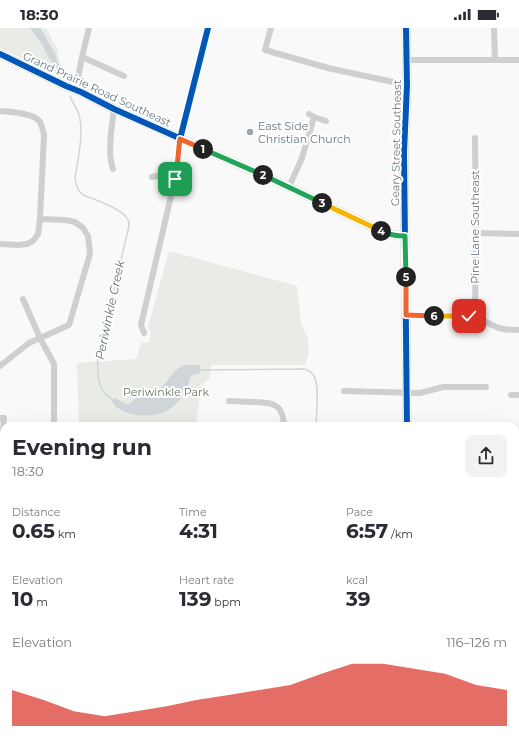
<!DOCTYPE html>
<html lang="en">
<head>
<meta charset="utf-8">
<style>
  :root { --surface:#fff; --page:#f2f2f3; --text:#2b2b33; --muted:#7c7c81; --accent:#d93025 }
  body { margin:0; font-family:Montserrat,sans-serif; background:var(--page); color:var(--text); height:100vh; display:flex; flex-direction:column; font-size:15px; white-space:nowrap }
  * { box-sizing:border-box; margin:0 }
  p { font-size:13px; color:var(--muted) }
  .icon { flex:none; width:22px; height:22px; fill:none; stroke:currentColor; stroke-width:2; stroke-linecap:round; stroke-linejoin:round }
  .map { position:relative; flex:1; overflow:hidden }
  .details { position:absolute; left:0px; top:394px; width:519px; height:324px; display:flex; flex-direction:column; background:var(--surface); border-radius:12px 12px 0 0; box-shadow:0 4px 16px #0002 }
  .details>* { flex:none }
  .pin { position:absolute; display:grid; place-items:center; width:34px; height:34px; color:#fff; margin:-17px; border-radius:8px; box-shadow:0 2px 6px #0006 }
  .km { position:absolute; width:20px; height:20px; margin:-10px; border-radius:50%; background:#222; color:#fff; font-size:11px; line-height:20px; text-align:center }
  .round { display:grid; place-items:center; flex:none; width:42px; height:42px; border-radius:8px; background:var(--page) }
  .summary { display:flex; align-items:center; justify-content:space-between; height:68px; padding:0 12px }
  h1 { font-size:22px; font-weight:700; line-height:30px }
  .metrics { display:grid; grid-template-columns:repeat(3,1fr); gap:6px; height:68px; padding:4px 12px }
  .metrics div { display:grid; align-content:center }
  .metrics b { font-size:20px; font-weight:700 }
  .metrics small { font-size:11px; font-weight:400 }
  .metrics p { font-size:11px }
  .chart { height:112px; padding:8px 12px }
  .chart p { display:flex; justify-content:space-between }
  .chart svg { width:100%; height:72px; margin-top:4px; fill:var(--accent); opacity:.7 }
  .status { display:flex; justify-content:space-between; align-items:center; height:28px; padding:0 20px; background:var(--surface); direction:ltr }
  .status svg { height:11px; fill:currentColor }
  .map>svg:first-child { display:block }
  .built { fill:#e8e9e9 }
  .green { fill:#e8ebe6 }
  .water { fill:#ced6d9 }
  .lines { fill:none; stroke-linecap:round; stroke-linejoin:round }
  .stream { stroke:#ced6d9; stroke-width:1.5 }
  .major-casing { stroke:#d5d6d7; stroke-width:9 }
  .minor { stroke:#cecfd0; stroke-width:6 }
  .major { stroke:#e1e2e2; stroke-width:7 }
  .cycleway-casing { stroke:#fff; stroke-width:8 }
  .cycleway { stroke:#0057b8; stroke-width:6 }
  .split-1-casing { stroke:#fff; stroke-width:8 }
  .split-2-casing { stroke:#fff; stroke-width:8 }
  .split-3-casing { stroke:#fff; stroke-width:8 }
  .split-4-casing { stroke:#fff; stroke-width:8 }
  .split-5-casing { stroke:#fff; stroke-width:8 }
  .split-6-casing { stroke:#fff; stroke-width:8 }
  .split-7-casing { stroke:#fff; stroke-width:8 }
  .split-1 { stroke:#f0652b; stroke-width:5 }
  .split-2 { stroke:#22a559; stroke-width:5 }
  .split-3 { stroke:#22a559; stroke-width:5 }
  .split-4 { stroke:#f5b400; stroke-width:5 }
  .split-5 { stroke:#22a559; stroke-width:5 }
  .split-6 { stroke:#f0652b; stroke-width:5 }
  .split-7 { stroke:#f5b400; stroke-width:5 }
  .poi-dot { fill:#99a4ac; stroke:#fff; stroke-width:1.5 }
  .labels { text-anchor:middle; stroke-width:4; stroke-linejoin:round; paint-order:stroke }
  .street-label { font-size:11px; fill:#657683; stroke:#fff }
  .poi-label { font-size:11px; fill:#657683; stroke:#fff; text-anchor:start }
  .park-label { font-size:11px; fill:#687a64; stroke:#fff }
  .water-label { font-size:12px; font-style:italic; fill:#60757c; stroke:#fff }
</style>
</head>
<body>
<div class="status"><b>18:30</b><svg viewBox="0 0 49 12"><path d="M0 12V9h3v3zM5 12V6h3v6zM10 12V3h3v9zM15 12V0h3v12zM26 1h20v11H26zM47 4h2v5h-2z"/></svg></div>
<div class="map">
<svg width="519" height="718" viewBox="0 0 519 718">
  <rect width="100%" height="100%" fill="#f9f9f9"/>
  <path class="built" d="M 515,687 L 519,689 L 519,718 L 484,718 L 487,714 L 515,714 Z
    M 418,714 L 478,714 L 483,718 L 418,718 Z"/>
  <path class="green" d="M 0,0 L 46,0 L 57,20 L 60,36 L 71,50 L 71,53 L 0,20 Z
    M 169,223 L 297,258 L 301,296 L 308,311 L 309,325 L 305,337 L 211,337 L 210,350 L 201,358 L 196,398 L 79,398 L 77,335 L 136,331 L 141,315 L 149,314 L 151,306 L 148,299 Z"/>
  <path class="water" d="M 30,0 L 40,0 L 42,3 L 55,25 L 58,35 L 63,43 L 60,45 L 47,27 L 43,18 Z
    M 184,337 L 200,337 L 200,346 L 195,346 L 191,348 C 187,361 183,371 171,380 C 158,390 131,390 118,380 C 115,379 114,376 112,373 L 115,370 L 126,376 L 128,376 C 133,374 136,369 141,367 C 147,365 154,365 159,361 C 170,354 169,344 184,337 Z"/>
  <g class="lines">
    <path class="stream" d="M 70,68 C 72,74 77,80 79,87 C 84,104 78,132 75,149 C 76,157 77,162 83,167 C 94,171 120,180 126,189 C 129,192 129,194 129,198 L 98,330 C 97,342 97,358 106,367 C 108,369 112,371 114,373
      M 199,342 L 304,341 C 308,342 312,344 314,348 C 320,358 316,386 316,398
      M 354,714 L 355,718"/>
    <g class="major-casing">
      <path id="major" d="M 406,0 L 407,57 L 404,124 L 407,398
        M 0,26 L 66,58 L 81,64 L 114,81 L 289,159 L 387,206 L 405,208
        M 412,714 L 412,718"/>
    </g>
    <path class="minor" d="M 271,0 L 265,22 L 328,40 L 407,57
      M 494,0 L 495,32
      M 82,29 L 124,48
      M 407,32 L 519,32
      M 76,61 L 82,29 L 89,0
      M 0,83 C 10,84 34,85 40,94 C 42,98 43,103 44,107 L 40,191 L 38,206 L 33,213 L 27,216 L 18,217 L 0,216
      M 309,86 L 314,89 L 326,93
      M 475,110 L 476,205 L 475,289
      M 113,141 C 107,125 112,98 114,81
      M 152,149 L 161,147 L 175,151
      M 289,159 L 302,130 L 314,89
      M 476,205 L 519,206
      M 23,271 L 40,310 L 54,336 L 54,398
      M 406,287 L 475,289 C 484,292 491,297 499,300 C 506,302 512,302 519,302
      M 144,305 L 141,297 L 175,151 C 178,137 178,124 180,111 L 208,0
      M 0,338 L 29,315 L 69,297 L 90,226 L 88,208 L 83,200 L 75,194 L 65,192 L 40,191
      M 344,363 L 420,365 L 443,359 L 486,359
      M 511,367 L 519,367
      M 229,373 C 237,373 246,374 254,374 C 273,375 283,375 284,398
      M 0,390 L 4,390 L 1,432 L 1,482 L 0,482
      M 0,589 L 4,589
      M 515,612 L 519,609
      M 515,640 L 519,641
      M 515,684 L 519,687
      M 0,692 L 4,691
      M 66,714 L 66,718
      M 123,714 L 125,718
      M 49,718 L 49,714"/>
    <use href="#major" class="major"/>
    <g class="cycleway-casing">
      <path id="cycleway" d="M 406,0 L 407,57 L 404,124 L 407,398
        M 0,26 L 66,58 L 81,64 L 114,81 L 289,159 L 387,206 L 405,208
        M 180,111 L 208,0"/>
    </g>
    <use href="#cycleway" class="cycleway"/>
  </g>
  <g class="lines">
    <g class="split-1-casing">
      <path id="split-1" d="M 175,151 C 178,137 178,124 180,111 L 203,121"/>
    </g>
    <g class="split-2-casing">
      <path id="split-2" d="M 203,121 L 263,147"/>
    </g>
    <g class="split-3-casing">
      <path id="split-3" d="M 263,147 L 322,175"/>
    </g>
    <g class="split-4-casing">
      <path id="split-4" d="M 322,175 L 381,203"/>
    </g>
    <g class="split-5-casing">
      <path id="split-5" d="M 381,203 C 389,207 396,208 405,208 L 406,249"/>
    </g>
    <g class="split-6-casing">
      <path id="split-6" d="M 406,249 L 406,287 L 434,288"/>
    </g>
    <g class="split-7-casing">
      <path id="split-7" d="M 434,288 L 469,288"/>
    </g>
    <use href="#split-1" class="split-1"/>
    <use href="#split-2" class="split-2"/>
    <use href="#split-3" class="split-3"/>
    <use href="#split-4" class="split-4"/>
    <use href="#split-5" class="split-5"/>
    <use href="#split-6" class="split-6"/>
    <use href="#split-7" class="split-7"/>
  </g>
  <circle class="poi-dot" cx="250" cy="104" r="4"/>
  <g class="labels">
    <g class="street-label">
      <text transform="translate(97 61) rotate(25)" y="4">Grand Prairie Road Southeast</text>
      <text transform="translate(396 115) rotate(-89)" y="4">Geary Street Southeast</text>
      <text transform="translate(475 199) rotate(-90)" y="4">Pine Lane Southeast</text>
    </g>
    <g class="poi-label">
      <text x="258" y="102">East Side<tspan x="258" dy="13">Christian Church</tspan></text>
    </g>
    <g class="park-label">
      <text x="166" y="368">Periwinkle Park</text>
    </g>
    <g class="water-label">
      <text transform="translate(110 282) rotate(-78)" y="4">Periwinkle Creek</text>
    </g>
  </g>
</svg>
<div class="pin" style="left:175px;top:151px;background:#1e9e55"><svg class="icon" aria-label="arrive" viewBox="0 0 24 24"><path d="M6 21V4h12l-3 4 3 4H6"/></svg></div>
<div class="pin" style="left:469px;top:288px;background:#d93025"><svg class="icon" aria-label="check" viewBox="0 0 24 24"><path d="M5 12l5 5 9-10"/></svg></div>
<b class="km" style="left:203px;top:121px">1</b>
<b class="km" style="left:263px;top:147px">2</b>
<b class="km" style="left:322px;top:175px">3</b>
<b class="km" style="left:381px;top:203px">4</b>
<b class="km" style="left:406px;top:249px">5</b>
<b class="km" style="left:434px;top:288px">6</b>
<section class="details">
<div class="summary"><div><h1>Evening run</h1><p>18:30</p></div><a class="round"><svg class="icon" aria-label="share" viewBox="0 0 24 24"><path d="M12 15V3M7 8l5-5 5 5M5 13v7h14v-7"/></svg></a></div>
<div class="metrics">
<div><p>Distance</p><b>0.65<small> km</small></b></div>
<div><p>Time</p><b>4:31</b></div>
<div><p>Pace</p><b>6:57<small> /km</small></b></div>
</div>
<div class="metrics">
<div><p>Elevation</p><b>10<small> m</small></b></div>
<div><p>Heart rate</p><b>139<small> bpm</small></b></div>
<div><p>kcal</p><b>39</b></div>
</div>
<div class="chart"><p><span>Elevation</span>116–126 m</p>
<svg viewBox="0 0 160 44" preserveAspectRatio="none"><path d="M0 44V22L10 28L20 35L30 38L40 35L50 32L60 28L70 25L80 22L90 19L100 12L110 6L120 6L130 9L140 12L150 19L160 22V44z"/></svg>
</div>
</section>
</div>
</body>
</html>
